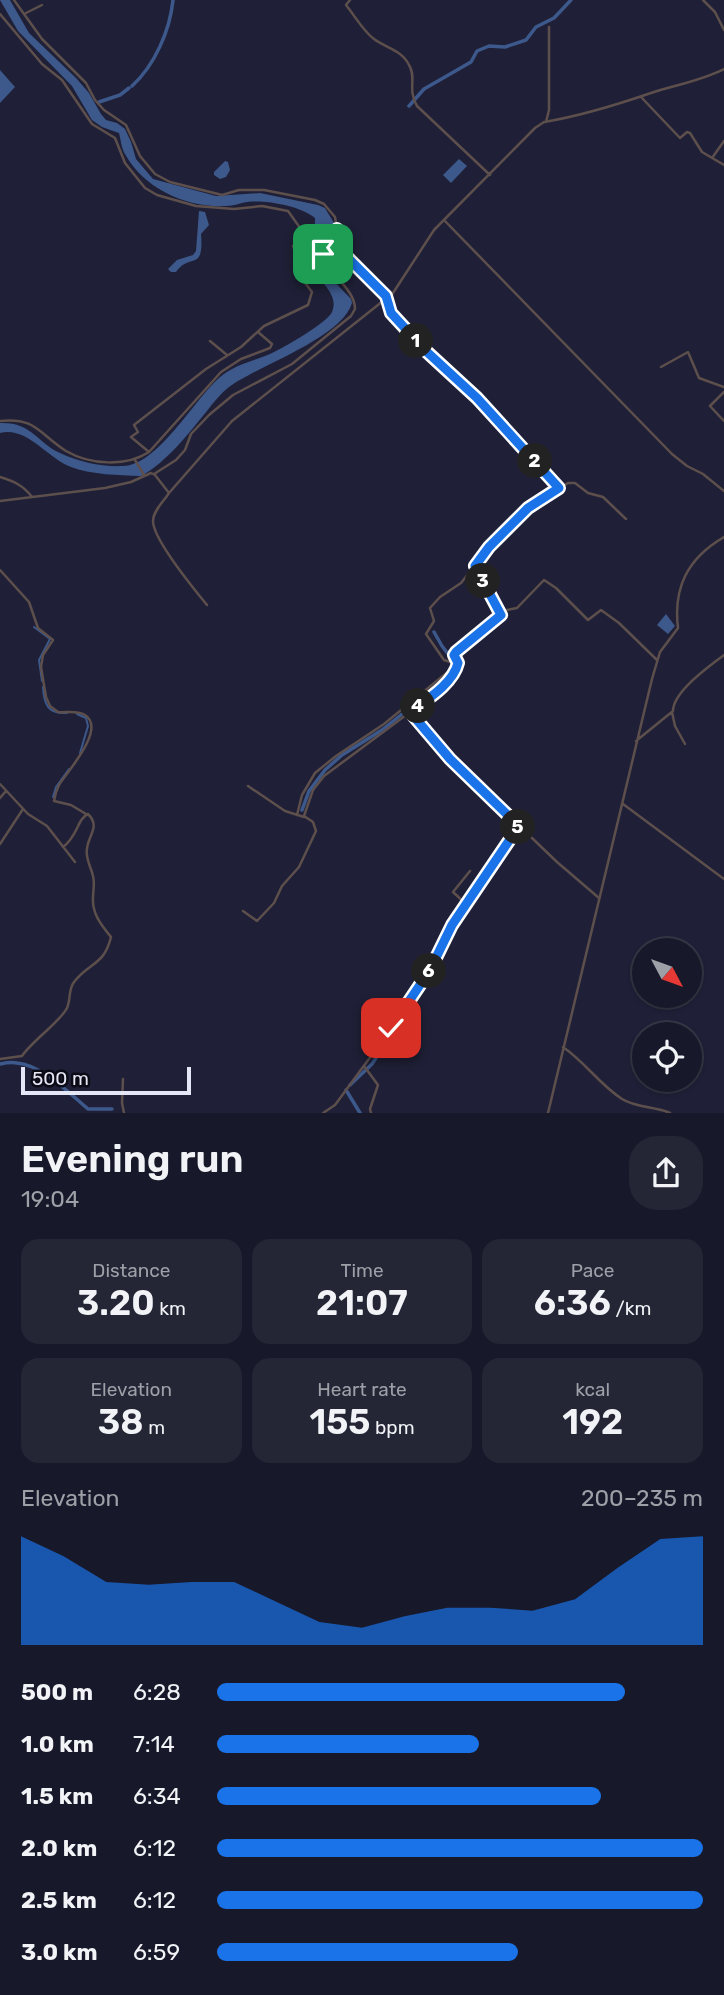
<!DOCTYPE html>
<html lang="en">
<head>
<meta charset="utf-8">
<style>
  :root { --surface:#171829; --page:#242535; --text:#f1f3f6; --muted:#9ea0a8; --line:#363746; --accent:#1a73e8 }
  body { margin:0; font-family:Rubik,sans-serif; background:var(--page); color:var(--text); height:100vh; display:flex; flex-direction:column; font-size:26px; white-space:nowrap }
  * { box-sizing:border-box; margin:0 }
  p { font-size:23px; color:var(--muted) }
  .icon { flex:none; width:38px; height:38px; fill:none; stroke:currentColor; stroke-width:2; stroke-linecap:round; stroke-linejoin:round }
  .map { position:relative; height:1113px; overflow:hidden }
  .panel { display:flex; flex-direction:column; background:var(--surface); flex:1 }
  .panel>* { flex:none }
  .needle { width:46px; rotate:131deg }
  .fabs { position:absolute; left:632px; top:938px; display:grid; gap:14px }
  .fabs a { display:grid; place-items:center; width:70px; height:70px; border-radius:50%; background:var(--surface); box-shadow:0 2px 5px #0004,0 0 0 2px var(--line); font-size:35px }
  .scale { position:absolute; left:21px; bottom:18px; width:170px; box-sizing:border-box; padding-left:7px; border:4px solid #e5e6f6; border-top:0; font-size:19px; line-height:24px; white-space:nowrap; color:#e5e6f6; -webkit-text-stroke:5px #0a0b15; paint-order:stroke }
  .pin { position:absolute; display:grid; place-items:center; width:60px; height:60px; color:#fff; margin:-30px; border-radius:14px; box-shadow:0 4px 10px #0006 }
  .km { position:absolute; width:35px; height:35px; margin:-18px; border-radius:50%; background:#222; color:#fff; font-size:19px; line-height:35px; text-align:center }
  .round { display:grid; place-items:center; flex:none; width:74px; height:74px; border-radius:28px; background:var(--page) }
  .head { display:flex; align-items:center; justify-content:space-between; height:119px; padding:0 21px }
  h1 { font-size:38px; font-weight:600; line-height:52px }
  .figures { display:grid; grid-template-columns:repeat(3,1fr); gap:10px; height:119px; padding:7px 21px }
  .figures div { display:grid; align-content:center; border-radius:18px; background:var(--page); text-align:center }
  .figures b { font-size:35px; font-weight:600 }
  .figures small { font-size:19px; font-weight:400 }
  .figures p { font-size:19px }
  .chart { height:196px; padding:14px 21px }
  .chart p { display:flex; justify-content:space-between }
  .chart svg { width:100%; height:126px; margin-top:7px; fill:var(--accent); opacity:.7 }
  ul { padding:0 21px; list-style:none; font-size:23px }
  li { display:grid; grid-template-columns:112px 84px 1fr; align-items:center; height:52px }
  li i { height:18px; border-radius:9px; background:var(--accent) }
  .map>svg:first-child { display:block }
  .water { fill:#3d588b }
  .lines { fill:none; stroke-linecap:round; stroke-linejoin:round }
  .stream { stroke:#3d588b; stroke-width:2 }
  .canal { stroke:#3d588b; stroke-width:3.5 }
  .minor { stroke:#5d4f4c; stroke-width:2.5 }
  .route-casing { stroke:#fff; stroke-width:14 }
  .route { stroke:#1a73e8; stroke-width:9 }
</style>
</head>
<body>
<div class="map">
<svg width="724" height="1113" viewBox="0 0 724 1113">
  <rect width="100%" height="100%" fill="#1f2037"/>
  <path class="water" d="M 0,0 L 10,0 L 29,33 L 76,78 L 89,93 L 101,114 L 106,120 L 117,123 L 125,129 L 131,142 L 136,159 L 153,179 L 216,196 L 260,193 L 318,205 L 325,208 L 334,223 L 323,237 L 316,251 L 323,270 L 351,299 L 352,303 C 342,338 257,366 229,387 C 220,394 213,403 207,411 C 188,434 167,462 141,476 C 118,475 93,475 71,467 C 47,458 27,426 0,433 L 0,423 C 32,422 36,442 60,453 C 79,462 102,467 123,466 C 157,466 194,400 219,378 C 236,363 257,361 276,351 C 287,346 329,321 332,312 C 340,293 317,281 311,265 C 306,248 316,234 315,218 C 300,206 267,200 247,202 C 240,203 234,206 226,206 C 187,208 144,189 125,154 C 121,147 121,140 119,133 L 102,127 L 92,120 L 72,86 L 18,31 Z
    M 0,70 L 15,87 L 0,103 Z
    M 459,159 L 467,166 L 451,183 L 443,175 Z
    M 225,161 L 228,162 L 230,170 L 226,177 L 220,179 L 214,175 L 214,172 Z
    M 199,211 L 205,212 L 209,225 L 201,234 C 204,273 190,252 176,272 L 171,272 L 168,269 L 177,260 L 193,255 L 196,251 Z
    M 666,614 L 675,626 L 668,634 L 657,625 Z"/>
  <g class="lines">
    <path class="stream" d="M 34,627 L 50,639 L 39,660 L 42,681
      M 43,687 C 44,705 48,714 67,713
      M 77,714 L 86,718 L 88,726 L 80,753
      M 53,797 L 56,787 L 69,769"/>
    <path class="canal" d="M 132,86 C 155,65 170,30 173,0
      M 99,102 L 120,95 L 129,88
      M 409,106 L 424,89 L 471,62 L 477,51 L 489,46 L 505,47 L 526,40 L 536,27 L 554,18 L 571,0
      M 302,810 L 309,791 L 325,770 L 342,755 L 382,730 L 444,681 L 455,663 L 442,646 L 434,632
      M 0,1064 C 5,1063 12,1062 17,1063 C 42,1065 70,1094 88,1109 L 112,1109
      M 350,1085 L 372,1064 L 391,1036
      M 346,1090 L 360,1113"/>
    <path class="minor" d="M 14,0 L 42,39 L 86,83 L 95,100 L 104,110 L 126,125 L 140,156 L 155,174 L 170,182 L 222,195 L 239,190 L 264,190 L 315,200 L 324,204 L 335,217 L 337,229 L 347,257 L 386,296 L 391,313 L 427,352 L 477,398 L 559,488
      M 350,0 L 346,5 C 355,16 363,31 374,39 C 386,48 402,50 409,65 C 417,78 407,89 417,106 L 490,175
      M 703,0 L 715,12 L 724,30
      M 26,13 L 42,5
      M 0,14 L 42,64 L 62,80 L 92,124 L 115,138 L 125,163 L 145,188 L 157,195 L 196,206 L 234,209 L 262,206 L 288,211 L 303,232 L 303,236 L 293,246 L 297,256 L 296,271 L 312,292 L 308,305 L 264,326 L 241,347 L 206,369 L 134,425 L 138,432 L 131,437 L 149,452
      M 642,98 L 680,138 L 687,132 L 690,133 L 702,152 L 724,165
      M 546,122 L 549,110 L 549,27
      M 712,158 L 724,141
      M 444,220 L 672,454 L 687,466 L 703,474 L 724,491
      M 210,341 L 227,355
      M 661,367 L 688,352 L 699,378 L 724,387
      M 724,392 L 710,406 L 724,421
      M 0,421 C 36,417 39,434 66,451 C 90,465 126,467 149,452 L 221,372 L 241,359 L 270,348 L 272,344 L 258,332
      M 135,460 L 144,475
      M 154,474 L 176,460 L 185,450 L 191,434 L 209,415 L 233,395 L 292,364 L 351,316 L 355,309 C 355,279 297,262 337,229
      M 0,477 C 13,481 23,485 32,497
      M 169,493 C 164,501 153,511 153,521 C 153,540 194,589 207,605
      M 0,501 L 105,488 L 131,482 L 151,473 L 155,475 L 169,493 L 232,421 L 393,293 L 434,230 L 535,128 L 544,122 C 581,116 616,105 651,93 C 675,85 700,81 724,69
      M 475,566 L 501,615
      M 0,570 L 29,602 L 38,628 L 53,640 L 43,655 L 41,667 L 46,697 L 50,706 L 58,712 C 67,713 76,710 85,715 C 107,729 66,773 59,785 C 56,791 55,795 54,801 L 71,805 L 86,814
      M 405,707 L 462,771 L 557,862 L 599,898
      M 672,712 L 675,726 L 685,744
      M 636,741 L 673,711 C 673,692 709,666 724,655
      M 0,784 L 28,814 L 47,826 L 75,862
      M 248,786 L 285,811 L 304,817
      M 0,798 L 6,791
      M 623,804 L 724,879
      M 297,815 L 302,795 L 315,773 L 336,756 L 384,724 L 449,671 L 453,663 L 444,660 L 426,634 L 434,621 L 430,608 L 440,597 L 461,583 L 489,547 L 528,508 L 568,483 L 575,483 L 588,493 L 603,497 L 626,519
      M 0,844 L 23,809
      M 466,904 L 453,892 L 470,871
      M 243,911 L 257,921 L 274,903 L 282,886 L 299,867 L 316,831 L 313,822 L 304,816 L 313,790 L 324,776 L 425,701 L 447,682 L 457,669 L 458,663 L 454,655 L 456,651 L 507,610 L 517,608 L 544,580 L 556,588 L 588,620 L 601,610 L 619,623 L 657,660
      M 563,1047 C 586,1063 599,1084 622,1099 C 636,1108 655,1106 670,1113
      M 0,1059 L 22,1056 C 33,1040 60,1022 67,1008 C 71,999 68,990 74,982 C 89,962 104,966 111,937 C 102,926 92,914 93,898 C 93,890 95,884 93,876 C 91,867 85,858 87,849 C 88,835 101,827 88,814 C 77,819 78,836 63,847
      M 364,1066 L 378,1085 L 370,1109 L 371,1113
      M 123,1079 L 122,1103 L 124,1113
      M 323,1113 L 335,1105 L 405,1010 L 430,970 L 451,925 L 519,826
      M 548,1113 L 652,679 L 660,652 L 678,628 C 673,587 688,558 724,537"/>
  </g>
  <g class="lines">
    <g class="route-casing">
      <path id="route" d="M 323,254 L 326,242 L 337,229 L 347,257 L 386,296 L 391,313 L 427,352 L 477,398 L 559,488 L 528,508 L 489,547 L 475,566 L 501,615 L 456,652 L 454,655 L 458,663 C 453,684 426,700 410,712 L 450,759 L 519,826 L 452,925 L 430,970 L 391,1028"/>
    </g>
    <use href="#route" class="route"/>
  </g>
</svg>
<div class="fabs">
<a><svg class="needle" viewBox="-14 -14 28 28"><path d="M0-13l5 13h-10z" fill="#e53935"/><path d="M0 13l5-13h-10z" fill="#9ea0a8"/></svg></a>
<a><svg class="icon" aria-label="locate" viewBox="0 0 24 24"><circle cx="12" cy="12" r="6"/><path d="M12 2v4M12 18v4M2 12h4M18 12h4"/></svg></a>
</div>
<div class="scale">500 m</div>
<div class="pin" style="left:323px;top:254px;background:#1e9e55"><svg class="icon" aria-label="arrive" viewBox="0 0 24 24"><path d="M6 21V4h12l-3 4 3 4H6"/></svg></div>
<div class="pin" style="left:391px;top:1028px;background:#d93025"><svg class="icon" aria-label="check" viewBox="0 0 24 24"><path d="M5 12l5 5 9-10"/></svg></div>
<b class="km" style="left:416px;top:341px">1</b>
<b class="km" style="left:535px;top:461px">2</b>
<b class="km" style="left:483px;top:581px">3</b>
<b class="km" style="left:418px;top:706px">4</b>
<b class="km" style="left:518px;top:827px">5</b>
<b class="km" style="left:429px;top:971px">6</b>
</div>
<section class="panel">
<div class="head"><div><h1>Evening run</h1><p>19:04</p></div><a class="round"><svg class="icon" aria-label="share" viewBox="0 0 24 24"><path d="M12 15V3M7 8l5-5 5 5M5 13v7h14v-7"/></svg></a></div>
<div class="figures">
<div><p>Distance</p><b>3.20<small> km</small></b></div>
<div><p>Time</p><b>21:07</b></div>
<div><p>Pace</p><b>6:36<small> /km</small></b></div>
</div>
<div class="figures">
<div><p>Elevation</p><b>38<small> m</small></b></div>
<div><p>Heart rate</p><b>155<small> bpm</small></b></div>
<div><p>kcal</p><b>192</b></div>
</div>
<div class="chart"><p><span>Elevation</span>200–235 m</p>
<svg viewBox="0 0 160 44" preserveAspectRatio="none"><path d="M0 44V6L10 13L20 22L30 23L40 22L50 22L60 29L70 36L80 38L90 34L100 31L110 31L120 32L130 28L140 17L150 7L160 6V44z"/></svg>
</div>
<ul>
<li><b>500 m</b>6:28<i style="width:84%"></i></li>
<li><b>1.0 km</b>7:14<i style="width:54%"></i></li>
<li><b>1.5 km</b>6:34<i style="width:79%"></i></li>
<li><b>2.0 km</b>6:12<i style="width:100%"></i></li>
<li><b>2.5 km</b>6:12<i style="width:100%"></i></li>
<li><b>3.0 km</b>6:59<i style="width:62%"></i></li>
</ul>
</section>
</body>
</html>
